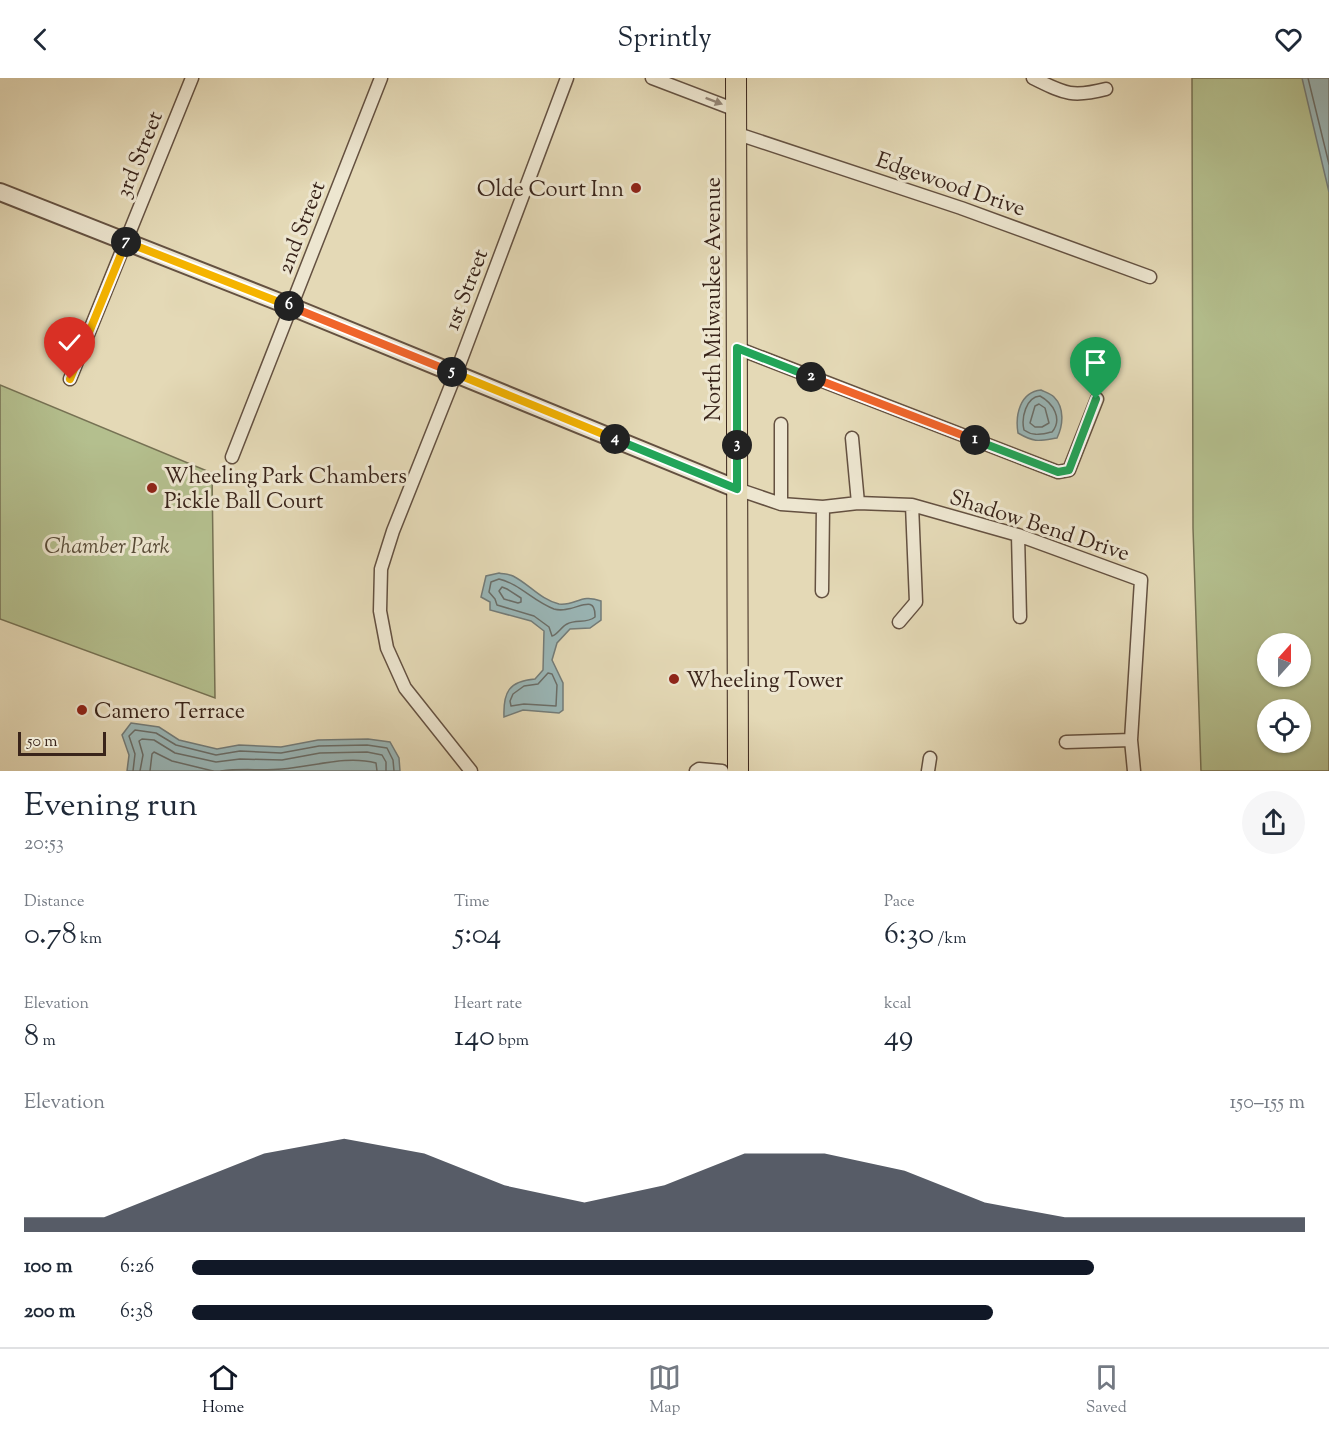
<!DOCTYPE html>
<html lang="en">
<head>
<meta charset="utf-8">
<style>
  :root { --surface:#fff; --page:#f6f6f7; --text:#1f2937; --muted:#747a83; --line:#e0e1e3; --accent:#111827 }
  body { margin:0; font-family:"Sorts Mill Goudy",serif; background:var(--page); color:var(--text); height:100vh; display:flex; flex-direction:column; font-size:22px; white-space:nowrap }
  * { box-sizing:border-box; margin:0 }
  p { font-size:20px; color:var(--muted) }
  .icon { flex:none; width:33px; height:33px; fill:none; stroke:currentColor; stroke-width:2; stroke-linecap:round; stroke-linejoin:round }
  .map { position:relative; height:693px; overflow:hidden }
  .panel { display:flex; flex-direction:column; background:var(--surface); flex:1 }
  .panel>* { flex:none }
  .needle { width:39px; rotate:21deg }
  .tools { position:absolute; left:1257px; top:555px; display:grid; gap:12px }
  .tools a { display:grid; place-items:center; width:54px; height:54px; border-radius:50%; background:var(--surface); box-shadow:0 2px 4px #0004; font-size:30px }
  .scale { position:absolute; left:18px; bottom:15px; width:88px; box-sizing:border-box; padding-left:6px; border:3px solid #39241a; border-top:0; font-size:16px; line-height:21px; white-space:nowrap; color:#39241a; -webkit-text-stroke:4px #ede6d0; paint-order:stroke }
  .pin { position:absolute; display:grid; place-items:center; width:51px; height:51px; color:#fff; margin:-62px -26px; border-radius:50% 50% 50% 0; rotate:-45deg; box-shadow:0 0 6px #0007 }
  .pin .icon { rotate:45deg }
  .km { position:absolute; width:30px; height:30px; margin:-15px; border-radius:50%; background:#222; color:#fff; font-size:16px; line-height:30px; text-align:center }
  .round { display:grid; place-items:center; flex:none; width:63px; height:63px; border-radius:32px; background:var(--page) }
  .summary { display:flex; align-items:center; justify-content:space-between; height:102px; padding:0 24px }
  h1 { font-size:33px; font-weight:600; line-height:45px }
  .metrics { display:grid; grid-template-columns:repeat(3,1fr); gap:9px; height:102px; padding:6px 24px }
  .metrics div { display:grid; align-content:center }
  .metrics b { font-size:30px; font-weight:600 }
  .metrics small { font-size:16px; font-weight:400 }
  .metrics p { font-size:16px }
  .chart { height:168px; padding:12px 24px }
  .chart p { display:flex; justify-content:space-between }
  .chart svg { width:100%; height:108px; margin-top:6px; fill:var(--accent); opacity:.7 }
  ul { padding:0 24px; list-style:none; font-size:20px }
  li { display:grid; grid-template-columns:96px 72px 1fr; align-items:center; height:45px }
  li i { height:15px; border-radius:8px; background:var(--accent) }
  header { display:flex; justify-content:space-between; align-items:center; height:78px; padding:0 24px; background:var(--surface); font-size:27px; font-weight:600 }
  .tab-bar { display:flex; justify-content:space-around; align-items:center; height:84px; border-top:2px solid var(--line); background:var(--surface); font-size:16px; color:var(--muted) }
  .tab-bar a { display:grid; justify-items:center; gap:3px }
  .tab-bar .active { color:var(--accent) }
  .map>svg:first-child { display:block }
  .green { fill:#b4bf8e; stroke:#767254; stroke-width:1.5; fill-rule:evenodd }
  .water { fill:#9ab7b8; stroke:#737c79; stroke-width:1.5 }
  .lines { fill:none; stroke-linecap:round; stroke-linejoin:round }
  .shore { stroke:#6a6e69; stroke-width:1.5 }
  .minor-casing { stroke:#645141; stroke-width:15 }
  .tertiary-casing { stroke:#645141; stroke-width:20 }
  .primary-casing { stroke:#39241a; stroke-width:22 }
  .minor { stroke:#ede6d0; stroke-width:12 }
  .tertiary { stroke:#ede6d0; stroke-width:16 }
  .primary { stroke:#e4d9b6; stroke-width:20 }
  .oneway { fill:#938575 }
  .split-1-casing { stroke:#fff; stroke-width:12 }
  .split-2-casing { stroke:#fff; stroke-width:12 }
  .split-3-casing { stroke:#fff; stroke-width:12 }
  .split-4-casing { stroke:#fff; stroke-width:12 }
  .split-5-casing { stroke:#fff; stroke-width:12 }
  .split-6-casing { stroke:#fff; stroke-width:12 }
  .split-7-casing { stroke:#fff; stroke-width:12 }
  .split-8-casing { stroke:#fff; stroke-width:12 }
  .split-1 { stroke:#22a559; stroke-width:8 }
  .split-2 { stroke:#f0652b; stroke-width:8 }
  .split-3 { stroke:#22a559; stroke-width:8 }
  .split-4 { stroke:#22a559; stroke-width:8 }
  .split-5 { stroke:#f5b400; stroke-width:8 }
  .split-6 { stroke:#f0652b; stroke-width:8 }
  .split-7 { stroke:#f5b400; stroke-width:8 }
  .split-8 { stroke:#f5b400; stroke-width:8 }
  .poi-dot { fill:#8f2418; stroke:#ede6d0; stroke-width:2 }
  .labels { text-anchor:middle; stroke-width:6; stroke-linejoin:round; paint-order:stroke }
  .street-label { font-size:22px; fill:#39241a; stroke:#ede6d0 }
  .poi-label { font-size:22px; fill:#39241a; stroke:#ede6d0; text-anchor:start }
  .park-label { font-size:22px; font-style:italic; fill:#584b37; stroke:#ede6d0 }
</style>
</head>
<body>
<header><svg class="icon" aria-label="back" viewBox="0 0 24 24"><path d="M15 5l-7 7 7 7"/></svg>Sprintly<svg class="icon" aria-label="heart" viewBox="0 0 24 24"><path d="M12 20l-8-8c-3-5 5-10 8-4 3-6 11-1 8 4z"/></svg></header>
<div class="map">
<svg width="1329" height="693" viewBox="0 0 1329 693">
  <rect width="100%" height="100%" fill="#e4d9b6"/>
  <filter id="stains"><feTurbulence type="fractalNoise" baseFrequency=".00333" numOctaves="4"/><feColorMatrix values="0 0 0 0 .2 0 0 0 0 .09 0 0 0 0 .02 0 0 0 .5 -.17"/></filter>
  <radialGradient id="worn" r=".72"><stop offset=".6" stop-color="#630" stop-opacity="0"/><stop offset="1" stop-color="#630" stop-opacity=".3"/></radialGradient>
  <path class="green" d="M 1192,0 L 1329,0 L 1329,693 L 1201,693 L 1193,450 ZM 1268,566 L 1300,566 L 1300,598 L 1268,598 ZM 1268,632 L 1300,632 L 1300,664 L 1268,664 Z
    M 0,307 L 212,395 L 215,620 L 0,541 Z"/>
  <path class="water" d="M 1302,0 L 1329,0 L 1329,114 Z
    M 1041,312 C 1045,314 1051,316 1054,319 C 1065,330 1063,348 1057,360 C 1039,363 1035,365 1018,355 C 1015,337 1020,314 1041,312 Z
    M 499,495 C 503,496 509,496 513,498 C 529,506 541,522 559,526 C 576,528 581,515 601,523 L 601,542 L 590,550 L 570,551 L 557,565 L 552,582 L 563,605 L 563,632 L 559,635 L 523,632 L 504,639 C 503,614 509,603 535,601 L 543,592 L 544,553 L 531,543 L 490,532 L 490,524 L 481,519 L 486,498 Z
    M 131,645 L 159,649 L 179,662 L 217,671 L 239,667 L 281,669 L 318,662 L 368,661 L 390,664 L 399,680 L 400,693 L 127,693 L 129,677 L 122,657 Z"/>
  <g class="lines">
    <path class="shore" d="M 1308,0 L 1329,86
      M 1040,318 C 1053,325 1063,341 1052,354 C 1041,356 1034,359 1024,352 C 1021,340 1026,319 1040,318 Z
      M 1039,326 L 1045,330 L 1049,345 L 1042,349 L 1035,349 L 1030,345 L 1035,328 Z
      M 499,501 C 520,506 534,524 554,531 C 573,537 596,512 595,539 C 586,546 577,541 567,546 C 561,549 558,556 552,558 L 549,549 L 534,538 L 497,527 L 495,521 L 489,514 L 491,504 Z
      M 502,509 L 507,511 L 521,520 L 521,524 L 518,525 L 504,521 L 499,513 Z
      M 548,595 L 552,596 L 557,607 L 556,628 L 524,626 L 511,628 L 510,623 L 513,616 L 524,608 L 538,606 Z
      M 133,693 L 135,676 L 129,658 L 135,652 L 156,655 L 176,667 L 216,677 L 240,673 L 281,675 L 319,668 L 367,667 L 387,670 L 393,682 L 394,693
      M 140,693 L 143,677 L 139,663 L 142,661 L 154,662 L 175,675 L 216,684 L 240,681 L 282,682 L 320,675 L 367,674 L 382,677 L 386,684 L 386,693
      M 150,693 L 152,676 L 154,674 L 172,683 L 213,693
      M 221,693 C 242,690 261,693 282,691 C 313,689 345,677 376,685 L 377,693"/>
    <g class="minor-casing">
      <path id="minor" d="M 652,0 L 736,32
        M 1033,0 C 1064,15 1071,20 1106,11
        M 735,55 L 961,130 L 1150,199
        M 737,270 L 1058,394 L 1069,392 L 1097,321
        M 70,301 L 192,0
        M 852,360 L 858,425
        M 232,379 L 381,0
        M 737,411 L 781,426 L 823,429 L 858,425 L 912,427 L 1018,457 L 1141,502 L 1131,662 L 1134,693
        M 781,426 L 781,346
        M 1018,457 L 1020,539
        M 822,513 L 823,429
        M 899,544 L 916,524 L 912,427
        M 1066,664 L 1131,662
        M 471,693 L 405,610 L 387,570 L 380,533 L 381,491 L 393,453 L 456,295 L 567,0
        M 696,693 L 699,691 L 722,693
        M 928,693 L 930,680"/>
    </g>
    <g class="tertiary-casing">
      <path id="tertiary" d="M 0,114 L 292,229 L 737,411"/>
    </g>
    <g class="primary-casing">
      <path id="primary" d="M 736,0 L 738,693"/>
    </g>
    <use href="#minor" class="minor"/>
    <use href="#tertiary" class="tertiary"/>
    <use href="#primary" class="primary"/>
  </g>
  <defs><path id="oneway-solid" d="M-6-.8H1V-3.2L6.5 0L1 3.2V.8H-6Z" transform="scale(1.5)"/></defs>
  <use class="oneway" href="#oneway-solid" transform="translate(714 23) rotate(21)"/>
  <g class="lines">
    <g class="split-1-casing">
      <path id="split-1" d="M 975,362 L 1058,394 L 1069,392 L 1096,321"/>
    </g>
    <g class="split-2-casing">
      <path id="split-2" d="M 811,299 L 975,362"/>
    </g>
    <g class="split-3-casing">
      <path id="split-3" d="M 737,367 L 737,270 L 811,299"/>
    </g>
    <g class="split-4-casing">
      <path id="split-4" d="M 615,361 L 737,411 L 737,367"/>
    </g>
    <g class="split-5-casing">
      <path id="split-5" d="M 452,294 L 615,361"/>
    </g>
    <g class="split-6-casing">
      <path id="split-6" d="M 289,228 L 452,294"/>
    </g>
    <g class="split-7-casing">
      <path id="split-7" d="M 126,164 L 289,228"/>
    </g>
    <g class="split-8-casing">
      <path id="split-8" d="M 70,301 L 126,164"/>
    </g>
    <use href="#split-1" class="split-1"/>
    <use href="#split-2" class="split-2"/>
    <use href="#split-3" class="split-3"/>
    <use href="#split-4" class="split-4"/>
    <use href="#split-5" class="split-5"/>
    <use href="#split-6" class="split-6"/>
    <use href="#split-7" class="split-7"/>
    <use href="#split-8" class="split-8"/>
  </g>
  <g class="poi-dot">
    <circle cx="636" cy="110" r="6"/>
    <circle cx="152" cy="410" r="6"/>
    <circle cx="674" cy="601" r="6"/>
    <circle cx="82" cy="632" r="6"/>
  </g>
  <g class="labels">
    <g class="street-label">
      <text transform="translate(138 76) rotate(-68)" y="8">3rd Street</text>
      <text transform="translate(951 105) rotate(19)" y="8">Edgewood Drive</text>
      <text transform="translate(300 149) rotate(-69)" y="8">2nd Street</text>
      <text transform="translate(465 211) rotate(-69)" y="8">1st Street</text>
      <text transform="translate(712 221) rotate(-90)" y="8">North Milwaukee Avenue</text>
      <text transform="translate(1040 446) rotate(18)" y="8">Shadow Bend Drive</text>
    </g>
    <g class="poi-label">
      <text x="624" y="118" text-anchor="end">Olde Court Inn</text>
      <text x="164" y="405">Wheeling Park Chambers<tspan x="164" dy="25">Pickle Ball Court</tspan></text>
      <text x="686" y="609">Wheeling Tower</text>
      <text x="94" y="640">Camero Terrace</text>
    </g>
    <g class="park-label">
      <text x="107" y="475">Chamber Park</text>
    </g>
  </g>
  <rect width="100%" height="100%" filter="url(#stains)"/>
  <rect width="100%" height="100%" fill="url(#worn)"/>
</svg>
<div class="tools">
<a><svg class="needle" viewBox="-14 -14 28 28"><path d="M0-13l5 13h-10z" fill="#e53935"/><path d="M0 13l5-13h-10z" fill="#747a83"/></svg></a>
<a><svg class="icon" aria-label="locate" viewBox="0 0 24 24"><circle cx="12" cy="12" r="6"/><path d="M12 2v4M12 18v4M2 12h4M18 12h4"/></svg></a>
</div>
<div class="scale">50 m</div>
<div class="pin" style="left:1096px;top:321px;background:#1e9e55"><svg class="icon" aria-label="arrive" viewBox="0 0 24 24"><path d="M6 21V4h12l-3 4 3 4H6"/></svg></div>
<div class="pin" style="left:70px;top:301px;background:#d93025"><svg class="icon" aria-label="check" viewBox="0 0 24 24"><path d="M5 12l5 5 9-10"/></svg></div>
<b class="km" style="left:975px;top:362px">1</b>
<b class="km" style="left:811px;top:299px">2</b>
<b class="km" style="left:737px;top:367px">3</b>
<b class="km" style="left:615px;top:361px">4</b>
<b class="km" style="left:452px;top:294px">5</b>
<b class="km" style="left:289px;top:228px">6</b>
<b class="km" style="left:126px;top:164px">7</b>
</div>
<section class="panel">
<div class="summary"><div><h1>Evening run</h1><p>20:53</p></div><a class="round"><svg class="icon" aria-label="share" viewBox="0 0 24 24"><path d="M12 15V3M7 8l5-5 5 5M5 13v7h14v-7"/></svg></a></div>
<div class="metrics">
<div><p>Distance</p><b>0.78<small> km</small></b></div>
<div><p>Time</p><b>5:04</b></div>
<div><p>Pace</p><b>6:30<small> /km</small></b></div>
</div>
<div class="metrics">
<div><p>Elevation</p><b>8<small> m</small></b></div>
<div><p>Heart rate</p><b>140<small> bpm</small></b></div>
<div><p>kcal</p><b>49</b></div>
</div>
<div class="chart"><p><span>Elevation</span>150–155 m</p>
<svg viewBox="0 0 160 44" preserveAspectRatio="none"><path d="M0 44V38L10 38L20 25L30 12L40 6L50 12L60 25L70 32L80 25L90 12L100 12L110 19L120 32L130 38L140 38L150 38L160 38V44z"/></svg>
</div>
<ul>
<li><b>100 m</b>6:26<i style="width:81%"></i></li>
<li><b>200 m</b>6:38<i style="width:72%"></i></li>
</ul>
</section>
<nav class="tab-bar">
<a class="active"><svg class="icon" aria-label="home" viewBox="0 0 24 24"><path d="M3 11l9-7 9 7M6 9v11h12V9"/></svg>Home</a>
<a><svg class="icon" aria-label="map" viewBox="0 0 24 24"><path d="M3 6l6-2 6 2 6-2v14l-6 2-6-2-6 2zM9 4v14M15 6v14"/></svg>Map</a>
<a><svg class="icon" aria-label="saved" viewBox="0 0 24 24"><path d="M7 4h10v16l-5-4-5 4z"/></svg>Saved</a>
</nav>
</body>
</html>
